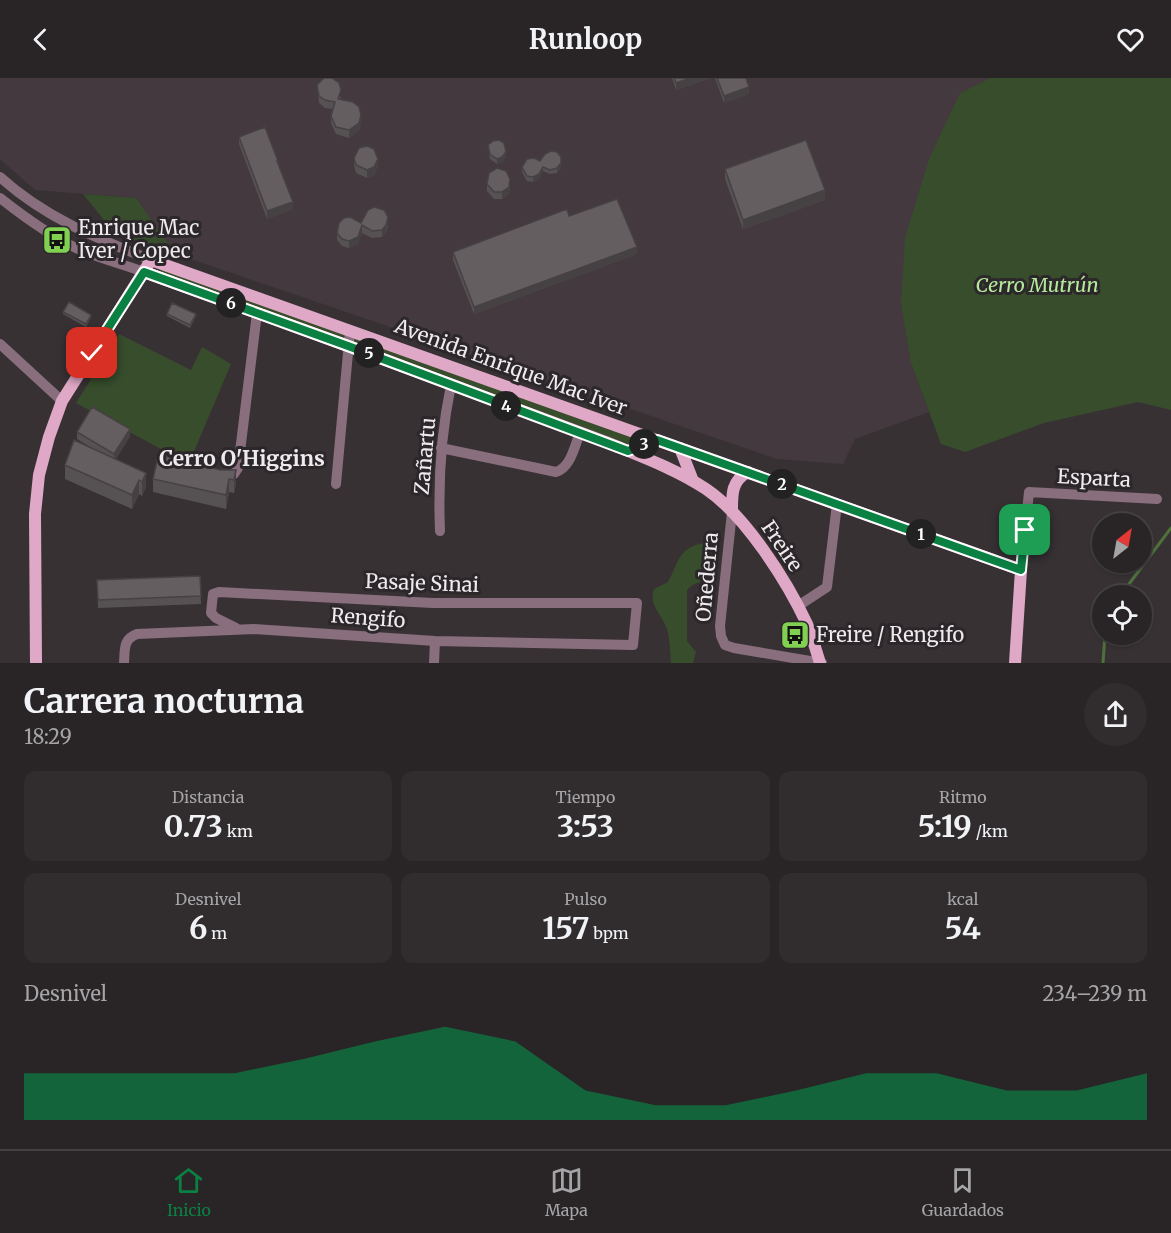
<!DOCTYPE html>
<html lang="es">
<head>
<meta charset="utf-8">
<style>
  :root { --surface:#292527; --page:#312d2f; --text:#f1f3f6; --muted:#a5a5a7; --line:#454244; --accent:#0b8043 }
  body { margin:0; font-family:Merriweather,serif; background:var(--page); color:var(--text); height:100vh; display:flex; flex-direction:column; font-size:22px; white-space:nowrap }
  * { box-sizing:border-box; margin:0 }
  p { font-size:20px; color:var(--muted) }
  .icon { flex:none; width:33px; height:33px; fill:none; stroke:currentColor; stroke-width:2; stroke-linecap:round; stroke-linejoin:round }
  .map { position:relative; height:585px; overflow:hidden }
  .drawer { display:flex; flex-direction:column; background:var(--surface); flex:1 }
  .drawer>* { flex:none }
  .needle { width:39px; rotate:31deg }
  .buttons { position:absolute; left:1092px; top:435px; display:grid; gap:12px }
  .buttons a { display:grid; place-items:center; width:60px; height:60px; border-radius:50%; background:var(--surface); box-shadow:0 2px 4px #0004,0 0 0 2px var(--line); font-size:30px }
  .pin { position:absolute; display:grid; place-items:center; width:51px; height:51px; color:#fff; margin:-26px; border-radius:12px; box-shadow:0 3px 9px #0006 }
  .km { position:absolute; width:30px; height:30px; margin:-15px; border-radius:50%; background:#222; color:#fff; font-size:16px; line-height:30px; text-align:center }
  .round { display:grid; place-items:center; flex:none; width:63px; height:63px; border-radius:32px; background:var(--page) }
  .summary { display:flex; align-items:center; justify-content:space-between; height:102px; padding:0 24px }
  h1 { font-size:33px; font-weight:700; line-height:45px }
  .stats { display:grid; grid-template-columns:repeat(3,1fr); gap:9px; height:102px; padding:6px 24px }
  .stats div { display:grid; align-content:center; border-radius:12px; background:var(--page); text-align:center }
  .stats b { font-size:30px; font-weight:700 }
  .stats small { font-size:16px; font-weight:400 }
  .stats p { font-size:16px }
  .chart { height:168px; padding:12px 24px }
  .chart p { display:flex; justify-content:space-between }
  .chart svg { width:100%; height:108px; margin-top:6px; fill:var(--accent); opacity:.7 }
  header { display:flex; justify-content:space-between; align-items:center; height:78px; padding:0 24px; background:var(--surface); font-size:27px; font-weight:700 }
  .tabs { display:flex; justify-content:space-around; align-items:center; height:84px; border-top:2px solid var(--line); background:var(--surface); font-size:16px; color:var(--muted) }
  .tabs a { display:grid; justify-items:center; gap:3px }
  .tabs .selected { color:var(--accent) }
  .map>svg:first-child { display:block }
  .built { fill:#44393f }
  .green { fill:#374d2c }
  .lines { fill:none; stroke-linecap:round; stroke-linejoin:round }
  .stream { stroke:#4e713c; stroke-width:3 }
  .minor { stroke:#896e7d; stroke-width:10 }
  .major { stroke:#dfa8c6; stroke-width:12 }
  .wall { fill:#565153 }
  .shaded-wall { fill:#464244 }
  .building { fill:#645e61; stroke:#464244; stroke-width:1.5 }
  .route-casing { stroke:#fff; stroke-width:12 }
  .route { stroke:#0b8043; stroke-width:8 }
  .labels { text-anchor:middle; stroke-width:6; stroke-linejoin:round; paint-order:stroke }
  .poi-label { font-size:20px; fill:#efebed; stroke:#2c272a; text-anchor:start }
  .park-label { font-size:20px; font-style:italic; fill:#b4e99a; stroke:#2c272a }
  .street-label { font-size:20px; fill:#efebed; stroke:#2c272a }
  .neighbourhood-label { font-size:21px; font-weight:bold; fill:#efebed; stroke:#2c272a }
</style>
</head>
<body>
<header><svg class="icon" aria-label="back" viewBox="0 0 24 24"><path d="M15 5l-7 7 7 7"/></svg>Runloop<svg class="icon" aria-label="heart" viewBox="0 0 24 24"><path d="M12 20l-8-8c-3-5 5-10 8-4 3-6 11-1 8 4z"/></svg></header>
<div class="map">
<svg width="1171" height="585" viewBox="0 0 1171 585">
  <rect width="100%" height="100%" fill="#373134"/>
  <path class="built" d="M 0,0 L 990,0 L 960,15 L 911,285 L 929,334 L 855,361 L 843,386 L 777,381 L 176,176 L 136,120 L 35,112 L 0,81 Z"/>
  <path class="green" d="M 990,0 L 1171,0 L 1171,332 L 1138,324 L 1044,345 L 965,374 L 941,366 L 911,285 L 901,225 L 905,160 L 929,81 L 960,15 Z
    M 83,116 L 136,120 L 176,176 L 167,176 L 113,153 Z
    M 164,188 L 646,362 L 641,365 L 628,366 L 159,196 Z
    M 119,256 L 191,292 L 202,269 L 231,286 L 190,383 L 172,377 L 76,325 Z
    M 707,464 L 714,467 C 717,477 718,493 708,500 C 701,505 693,504 687,512 L 687,563 L 696,574 L 693,585 L 671,585 C 670,573 670,562 667,551 C 662,536 648,527 654,511 L 668,504 C 680,482 677,470 707,464 Z"/>
  <g class="lines">
    <path class="stream" d="M 1120,518 L 1171,450
      M 1103,585 L 1105,556"/>
    <path class="minor" d="M 0,99 C 44,139 96,160 151,182
      M 0,120 C 24,139 50,158 78,171 C 99,180 122,186 144,194
      M 0,266 L 62,323
      M 441,370 L 556,394 C 571,389 574,369 580,355
      M 225,399 L 234,396 L 238,390 L 257,235
      M 336,406 L 350,253
      M 732,434 L 720,548 L 721,558 L 725,567 L 734,570 L 822,585
      M 440,453 C 438,404 441,355 451,307
      M 1021,492 L 1029,414 L 1157,421
      M 798,528 L 827,509 L 837,426
      M 124,585 C 125,571 123,561 137,556 L 254,551 L 435,563 L 633,567 L 637,525 L 433,525 L 219,514 L 213,516 L 211,535 L 216,540 L 236,550
      M 434,585 L 435,563"/>
    <path class="major" d="M 144,194 L 348,268 L 606,364 C 640,378 676,391 706,411 C 745,437 787,503 807,546 C 812,558 816,572 820,585
      M 680,370 L 693,403
      M 732,434 C 732,417 731,403 748,394
      M 36,585 L 35,436 L 39,397 L 49,359 L 62,323 L 151,182 L 1021,492 L 1015,585"/>
  </g>
  <path class="wall" d="M 672,0 L 711,0 L 676,12 Z
    M 715,0 L 746,0 L 749,16 L 724,25 Z
    M 317,7 L 341,19 L 340,21 L 361,45 L 359,52 L 349,60 L 336,56 L 331,45 L 331,38 L 333,31 L 325,30 L 319,25 Z
    M 239,59 L 278,87 L 293,131 L 267,141 L 239,66 Z
    M 488,67 L 506,79 L 502,84 L 497,86 L 490,81 Z
    M 354,80 L 378,88 L 374,97 L 367,100 L 356,95 L 354,87 Z
    M 540,83 L 561,90 L 557,95 L 550,96 L 543,93 L 539,101 L 533,104 L 527,103 L 522,94 L 522,89 Z
    M 725,91 L 825,122 L 743,151 L 725,101 Z
    M 487,106 L 510,108 L 509,116 L 502,121 L 494,121 L 487,113 Z
    M 569,138 L 637,176 L 474,236 L 453,182 L 453,174 Z
    M 361,145 L 388,147 L 386,155 L 382,159 L 372,160 L 362,155 L 358,166 L 349,170 L 342,168 L 337,162 L 337,155 Z
    M 63,234 L 91,239 L 86,249 L 63,236 Z
    M 167,236 L 196,238 L 190,250 L 167,238 Z
    M 77,354 L 130,358 L 116,381 L 146,395 L 146,409 L 142,418 L 139,416 L 132,431 L 65,401 L 65,387 L 95,372 L 77,361 Z
    M 165,378 L 220,392 L 236,392 L 236,406 L 234,415 L 229,414 L 226,431 L 153,414 L 153,401 Z
    M 200,498 L 201,526 L 98,530 L 97,502 Z"/>
  <path class="shaded-wall" d="M 690,0 L 711,0 L 676,12 L 676,5 Z
    M 749,9 L 749,16 L 724,25 L 724,18 Z
    M 361,37 L 361,45 L 359,52 L 349,60 L 349,52 Z
    M 506,74 L 506,79 L 502,84 L 497,86 L 497,81 Z
    M 378,81 L 378,88 L 374,97 L 367,100 L 367,92 Z
    M 561,85 L 561,90 L 557,95 L 557,90 Z
    M 543,89 L 543,93 L 539,101 L 533,104 L 533,99 Z
    M 510,101 L 509,116 L 502,121 L 502,114 Z
    M 825,112 L 825,122 L 743,151 L 743,142 Z
    M 293,124 L 293,131 L 267,141 L 267,133 Z
    M 388,139 L 386,155 L 382,159 L 382,152 Z
    M 362,147 L 362,155 L 358,166 L 349,170 L 349,163 Z
    M 637,169 L 637,176 L 474,236 L 474,229 Z
    M 130,351 L 130,358 L 114,384 L 114,376 Z
    M 236,392 L 236,406 L 234,415 L 234,402 Z
    M 146,395 L 146,409 L 142,418 L 142,404 Z
    M 229,401 L 229,414 L 226,431 L 226,417 Z
    M 139,402 L 139,416 L 132,431 L 132,417 Z"/>
  <path class="building" d="M 324,0 L 332,0 L 339,5 L 341,12 L 338,21 L 353,24 L 359,29 L 361,37 L 359,45 L 349,52 L 336,49 L 331,38 L 335,24 L 325,22 L 319,18 L 317,7 Z
    M 674,0 L 690,0 L 676,5 Z
    M 717,0 L 746,0 L 749,9 L 724,18 Z
    M 265,49 L 278,83 L 277,83 L 293,124 L 267,133 L 239,59 Z
    M 499,62 L 504,65 L 506,74 L 502,79 L 497,81 L 490,76 L 488,67 L 493,63 Z
    M 806,62 L 825,112 L 743,142 L 725,91 Z
    M 367,68 L 374,71 L 378,81 L 374,89 L 367,92 L 356,87 L 354,80 L 359,70 Z
    M 551,73 L 557,74 L 561,79 L 561,85 L 557,90 L 550,92 L 543,89 L 539,96 L 533,99 L 527,98 L 522,89 L 527,81 L 534,80 L 540,83 L 545,76 Z
    M 497,90 L 506,93 L 510,101 L 509,109 L 502,114 L 494,114 L 487,106 L 489,95 Z
    M 617,121 L 637,169 L 474,229 L 453,174 L 567,131 L 569,138 Z
    M 374,129 L 384,132 L 388,139 L 386,147 L 382,152 L 372,153 L 362,147 L 358,159 L 349,163 L 342,161 L 337,155 L 339,145 L 344,140 L 350,139 L 361,145 L 368,132 Z
    M 69,224 L 91,237 L 86,246 L 63,234 Z
    M 172,225 L 196,236 L 190,247 L 167,236 Z
    M 92,329 L 130,351 L 114,376 L 77,354 Z
    M 74,362 L 146,395 L 142,404 L 139,402 L 132,417 L 65,387 Z
    M 159,374 L 165,378 L 220,392 L 236,392 L 234,402 L 229,401 L 226,417 L 153,401 Z
    M 200,498 L 201,518 L 98,522 L 97,502 Z"/>
  <g class="lines">
    <g class="route-casing">
      <path id="route" d="M 92,275 L 144,194 L 348,268 L 628,373 L 657,362 L 1021,492 L 1025,452"/>
    </g>
    <use href="#route" class="route"/>
  </g>
  <defs>
    <g id="bus-square" transform="scale(1.5)"><rect x="-9" y="-9" width="18" height="18" rx="4" fill="#80d051" stroke="#2c272a"/><path d="M-5-6H5V4H4V6H2V4H-2V6H-4V4H-5ZM-3.5-4V0h7V-4ZM-3.5 1.2v1.5H-2V1.2ZM2 1.2v1.5H3.5V1.2Z" fill="#111"/></g>
  </defs>
  <g fill-rule="evenodd">
    <use href="#bus-square" x="57" y="162"/>
    <use href="#bus-square" x="795" y="557"/>
  </g>
  <g class="labels">
    <g class="poi-label">
      <text x="78" y="157">Enrique Mac<tspan x="78" dy="23">Iver / Copec</tspan></text>
      <text x="816" y="564">Freire / Rengifo</text>
    </g>
    <g class="park-label">
      <text x="1037" y="214">Cerro Mutrún</text>
    </g>
    <g class="street-label">
      <text transform="translate(511 289) rotate(20)" y="7">Avenida Enrique Mac Iver</text>
      <text transform="translate(425 378) rotate(-85)" y="7">Zañartu</text>
      <text transform="translate(1094 400) rotate(3)" y="7">Esparta</text>
      <text transform="translate(782 468) rotate(56)" y="7">Freire</text>
      <text transform="translate(707 499) rotate(-85)" y="7">Oñederra</text>
      <text transform="translate(422 505) rotate(2)" y="7">Pasaje Sinai</text>
      <text transform="translate(368 540) rotate(4)" y="7">Rengifo</text>
    </g>
    <g class="neighbourhood-label">
      <text x="242" y="388">Cerro O'Higgins</text>
    </g>
  </g>
</svg>
<div class="buttons">
<a><svg class="needle" viewBox="-14 -14 28 28"><path d="M0-13l5 13h-10z" fill="#e53935"/><path d="M0 13l5-13h-10z" fill="#a5a5a7"/></svg></a>
<a><svg class="icon" aria-label="locate" viewBox="0 0 24 24"><circle cx="12" cy="12" r="6"/><path d="M12 2v4M12 18v4M2 12h4M18 12h4"/></svg></a>
</div>
<div class="pin" style="left:1025px;top:452px;background:#1e9e55"><svg class="icon" aria-label="arrive" viewBox="0 0 24 24"><path d="M6 21V4h12l-3 4 3 4H6"/></svg></div>
<div class="pin" style="left:92px;top:275px;background:#d93025"><svg class="icon" aria-label="check" viewBox="0 0 24 24"><path d="M5 12l5 5 9-10"/></svg></div>
<b class="km" style="left:921px;top:456px">1</b>
<b class="km" style="left:782px;top:406px">2</b>
<b class="km" style="left:644px;top:366px">3</b>
<b class="km" style="left:506px;top:328px">4</b>
<b class="km" style="left:369px;top:275px">5</b>
<b class="km" style="left:231px;top:225px">6</b>
</div>
<section class="drawer">
<div class="summary"><div><h1>Carrera nocturna</h1><p>18:29</p></div><a class="round"><svg class="icon" aria-label="share" viewBox="0 0 24 24"><path d="M12 15V3M7 8l5-5 5 5M5 13v7h14v-7"/></svg></a></div>
<div class="stats">
<div><p>Distancia</p><b>0.73<small> km</small></b></div>
<div><p>Tiempo</p><b>3:53</b></div>
<div><p>Ritmo</p><b>5:19<small> /km</small></b></div>
</div>
<div class="stats">
<div><p>Desnivel</p><b>6<small> m</small></b></div>
<div><p>Pulso</p><b>157<small> bpm</small></b></div>
<div><p>kcal</p><b>54</b></div>
</div>
<div class="chart"><p><span>Desnivel</span>234–239 m</p>
<svg viewBox="0 0 160 44" preserveAspectRatio="none"><path d="M0 44V25L10 25L20 25L30 25L40 19L50 12L60 6L70 12L80 32L90 38L100 38L110 32L120 25L130 25L140 32L150 32L160 25V44z"/></svg>
</div>
</section>
<nav class="tabs">
<a class="selected"><svg class="icon" aria-label="home" viewBox="0 0 24 24"><path d="M3 11l9-7 9 7M6 9v11h12V9"/></svg>Inicio</a>
<a><svg class="icon" aria-label="map" viewBox="0 0 24 24"><path d="M3 6l6-2 6 2 6-2v14l-6 2-6-2-6 2zM9 4v14M15 6v14"/></svg>Mapa</a>
<a><svg class="icon" aria-label="saved" viewBox="0 0 24 24"><path d="M7 4h10v16l-5-4-5 4z"/></svg>Guardados</a>
</nav>
</body>
</html>
